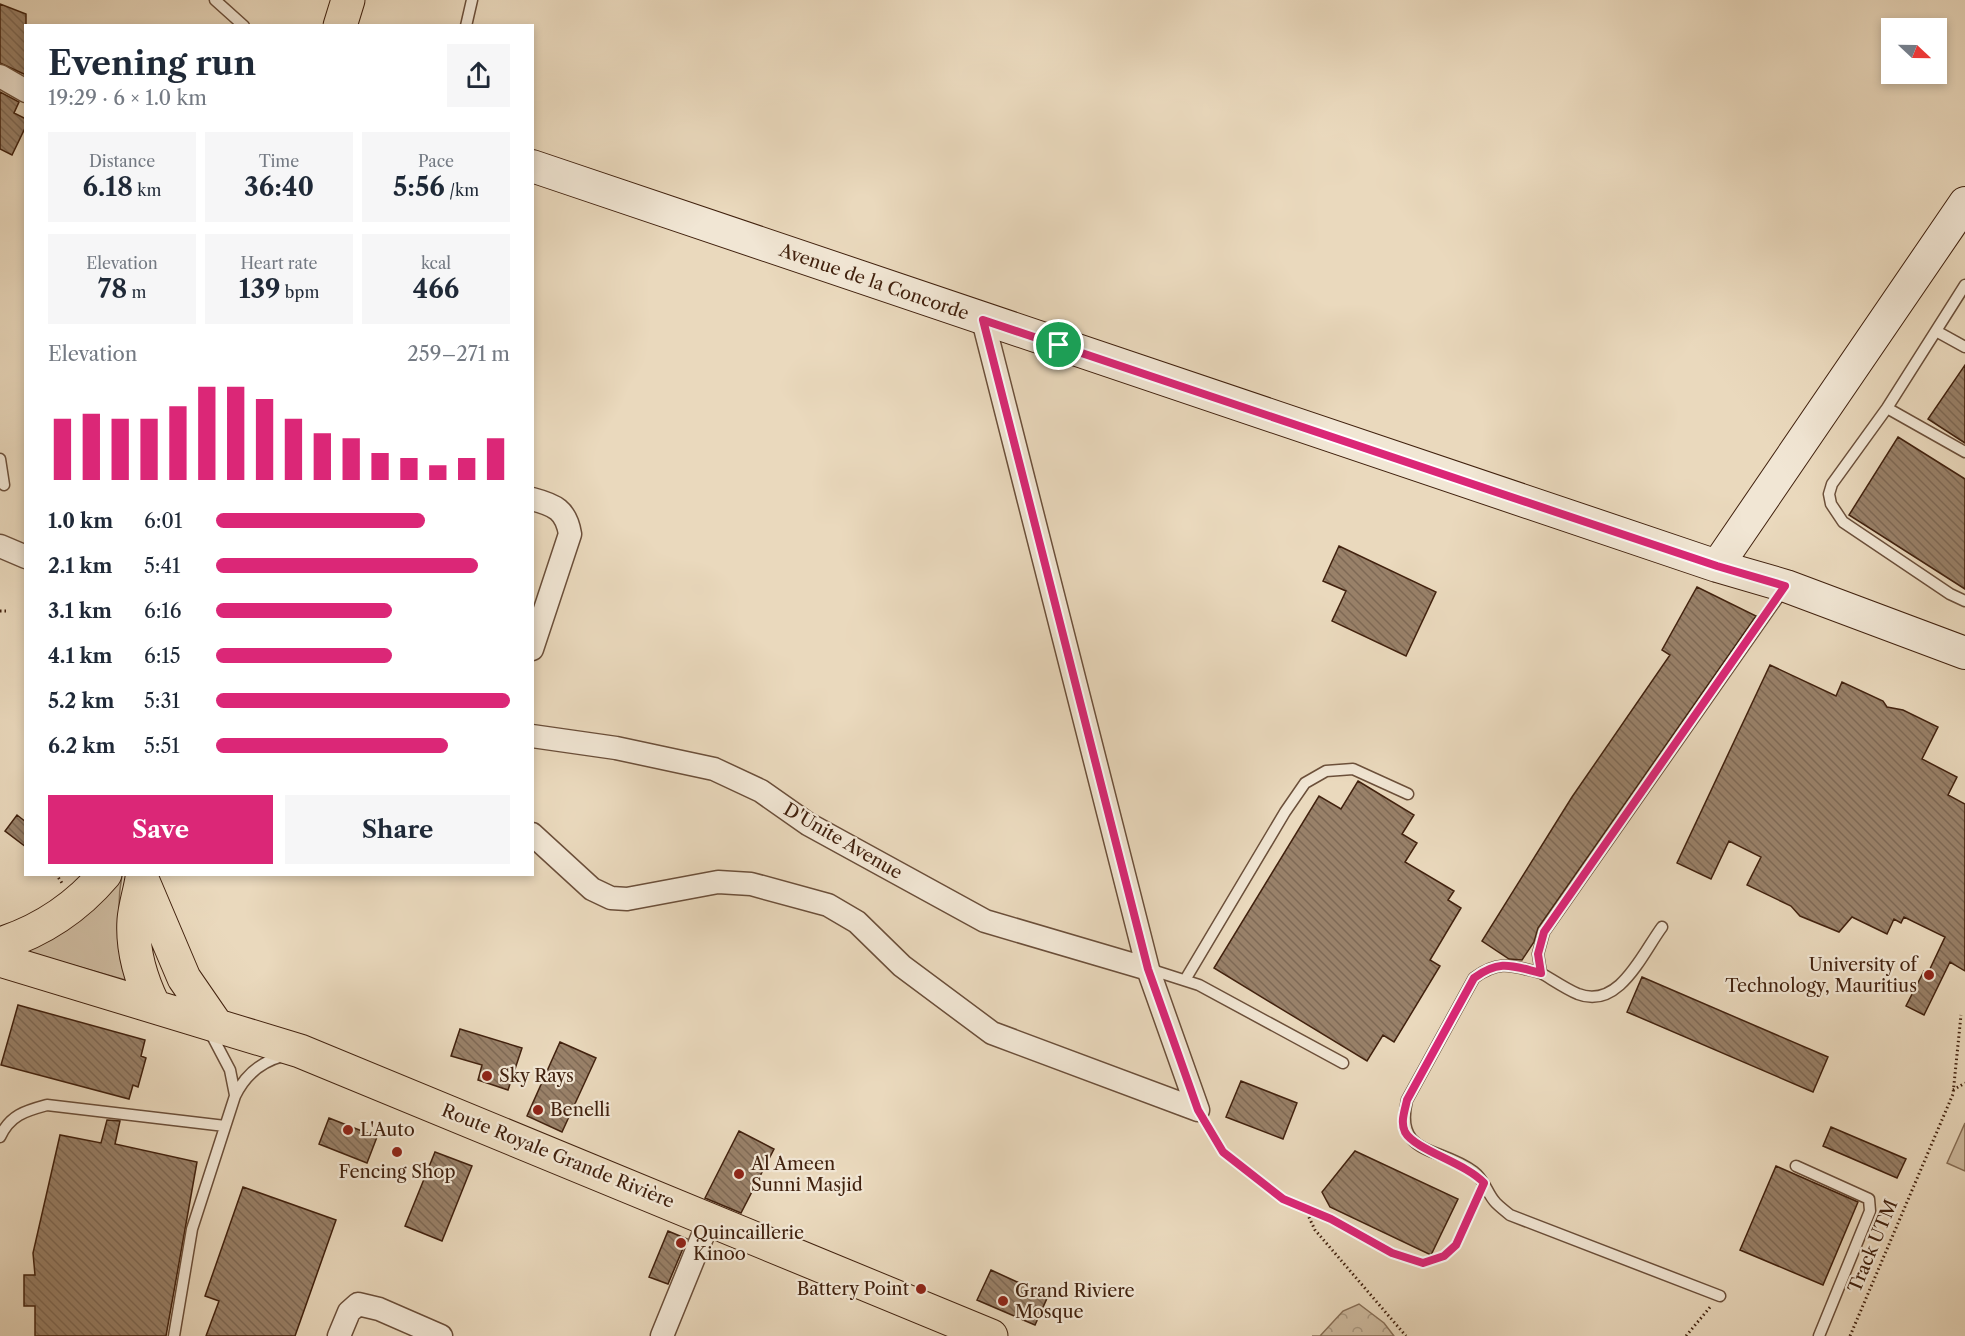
<!DOCTYPE html>
<html lang="en">
<head>
<meta charset="utf-8">
<style>
  :root { --surface:#fff; --page:#f6f6f7; --text:#1f2937; --muted:#747a83; --accent:#db2777 }
  body { margin:0; font-family:"Libre Caslon Text",serif; background:var(--page); color:var(--text); height:100vh; display:flex; flex-direction:column; font-size:22px; white-space:nowrap }
  * { box-sizing:border-box; margin:0 }
  p { font-size:20px; color:var(--muted) }
  .icon { flex:none; width:33px; height:33px; fill:none; stroke:currentColor; stroke-width:2; stroke-linecap:round; stroke-linejoin:round }
  .map { position:relative; flex:1; overflow:hidden }
  .sheet { position:absolute; left:24px; top:24px; width:510px; height:852px; display:flex; flex-direction:column; background:var(--surface); border-radius:0px; box-shadow:0 3px 9px #0003 }
  .sheet>* { flex:none }
  .needle { width:39px; rotate:112deg }
  .fabs { position:absolute; left:1881px; top:18px; display:grid; gap:12px }
  .fabs a { display:grid; place-items:center; width:66px; height:66px; border-radius:0px; background:var(--surface); box-shadow:0 3px 9px #0003; font-size:30px }
  .pin { position:absolute; display:grid; place-items:center; width:51px; height:51px; color:#fff; margin:-26px; border:3px solid #fff; border-radius:50%; box-shadow:0 2px 6px #0007 }
  .round { display:grid; place-items:center; flex:none; width:63px; height:63px; border-radius:0px; background:var(--page) }
  .overview { display:flex; align-items:center; justify-content:space-between; height:102px; padding:0 24px }
  h1 { font-size:33px; font-weight:700; line-height:45px }
  .metrics { display:grid; grid-template-columns:repeat(3,1fr); gap:9px; height:102px; padding:6px 24px }
  .metrics div { display:grid; align-content:center; border-radius:0px; background:var(--page); text-align:center }
  .metrics b { font-size:26px; font-weight:700 }
  .metrics small { font-size:16px; font-weight:400 }
  .metrics p { font-size:16px }
  .chart { height:168px; padding:12px 24px }
  .chart p { display:flex; justify-content:space-between }
  .chart svg { width:100%; height:108px; margin-top:6px; stroke:var(--accent); stroke-width:6 }
  .cta { display:flex; gap:12px; margin-top:auto; padding:12px 24px }
  .cta a { flex:1; height:69px; border-radius:0px; background:var(--accent); color:#fff; font-size:24px; font-weight:700; line-height:69px; text-align:center }
  .cta a+a { background:var(--page); color:var(--text) }
  ul { padding:0 24px; list-style:none; font-size:20px }
  li { display:grid; grid-template-columns:96px 72px 1fr; align-items:center; height:45px }
  li i { height:15px; border-radius:8px; background:var(--accent) }
  .map>svg:first-child { display:block }
  .grass { fill:#cdba9f; stroke:#876e56; stroke-width:1.5 }
  .forest { fill:url(#forest-crowns); stroke:#876e56; stroke-width:1.5 }
  .building { fill:url(#building-back-hatch); stroke:#41210e; stroke-width:1.5 }
  .lines { fill:none; stroke-linecap:round; stroke-linejoin:round }
  .lane-casing { stroke:#6b4f3a; stroke-width:13 }
  .street-casing { stroke:#6b4f3a; stroke-width:25 }
  .secondary-casing { stroke:#41210e; stroke-width:34 }
  .primary-casing { stroke:#41210e; stroke-width:35 }
  .path { stroke:#41210e; stroke-width:3; stroke-dasharray:1.5 3; stroke-linecap:butt }
  .lane { stroke:#f1e6d4; stroke-width:10 }
  .street { stroke:#f1e6d4; stroke-width:22 }
  .secondary { stroke:#f1e6d4; stroke-width:32 }
  .primary { stroke:#ead9bd; stroke-width:33 }
  .route-casing { stroke:#fff; stroke-width:12 }
  .route { stroke:#db2777; stroke-width:8 }
  .poi-dot { fill:#8f2418; stroke:#f1e6d4; stroke-width:2 }
  .labels { text-anchor:middle; stroke-width:4.5; stroke-linejoin:round; paint-order:stroke }
  .street-label { font-size:18px; fill:#41210e; stroke:#f1e6d4 }
  .poi-label { font-size:18px; fill:#41210e; stroke:#f1e6d4; text-anchor:start }
</style>
</head>
<body>
<div class="map">
<svg width="1965" height="1336" viewBox="0 0 1965 1336">
  <defs>
    <pattern id="forest-crowns" width="20" height="18" patternUnits="userSpaceOnUse" patternTransform="scale(1.5)"><rect width="20" height="18" fill="#cdba9f"/><path d="M2 6a3 3 0 1 1 6 0M12 15a3 3 0 1 1 6 0" fill="none" stroke="#a89780"/></pattern>
    <pattern id="building-back-hatch" width="6" height="6" patternUnits="userSpaceOnUse" patternTransform="scale(1.5)"><rect width="6" height="6" fill="#998169"/><path d="M-1 5l2 2M0 0l6 6M5-1l2 2" fill="none" stroke="#7e6955"/></pattern>
  </defs>
  <rect width="100%" height="100%" fill="#ead9bd"/>
  <filter id="stains"><feTurbulence type="fractalNoise" baseFrequency=".00333" numOctaves="4"/><feColorMatrix values="0 0 0 0 .2 0 0 0 0 .09 0 0 0 0 .02 0 0 0 .5 -.17"/></filter>
  <radialGradient id="worn" r=".72"><stop offset=".6" stop-color="#630" stop-opacity="0"/><stop offset="1" stop-color="#630" stop-opacity=".3"/></radialGradient>
  <path class="grass" d="M 110,875 L 122,875 C 114,919 123,942 136,983 L 20,950 Z
    M 1965,1123 L 1965,1171 L 1947,1163 Z"/>
  <path class="forest" d="M 1359,1304 L 1384,1323 L 1394,1336 L 1312,1336 L 1320,1336 L 1343,1311 Z"/>
  <path class="building" d="M 0,4 L 26,14 L 26,75 L 0,63 Z
    M 0,92 L 19,102 L 14,113 L 26,119 L 26,126 L 12,155 L 0,149 Z
    M 1965,365 L 1965,443 L 1928,419 Z
    M 1898,437 L 1965,479 L 1965,589 L 1849,515 Z
    M 1339,546 L 1436,592 L 1406,656 L 1332,621 L 1346,591 L 1323,581 Z
    M 1697,587 L 1756,616 L 1538,928 L 1534,942 L 1522,960 L 1509,959 L 1482,941 L 1572,797 L 1670,655 L 1662,650 Z
    M 1770,665 L 1836,696 L 1842,682 L 1883,701 L 1887,707 L 1903,710 L 1938,727 L 1922,759 L 1957,777 L 1948,795 L 1965,804 L 1965,971 L 1950,962 L 1924,1015 L 1906,1006 L 1924,971 L 1928,973 L 1945,937 L 1904,917 L 1901,923 L 1894,919 L 1887,934 L 1852,917 L 1839,932 L 1800,916 L 1791,906 L 1747,885 L 1761,857 L 1729,841 L 1711,879 L 1677,863 Z
    M 1358,781 L 1414,815 L 1402,834 L 1417,843 L 1405,862 L 1454,891 L 1448,900 L 1461,908 L 1430,960 L 1440,966 L 1394,1042 L 1383,1035 L 1367,1061 L 1214,968 L 1319,796 L 1341,809 Z
    M 17,815 L 26,822 L 26,847 L 5,831 Z
    M 1642,977 L 1828,1057 L 1813,1092 L 1627,1012 Z
    M 18,1005 L 145,1040 L 141,1056 L 146,1058 L 138,1087 L 133,1085 L 129,1099 L 1,1065 Z
    M 460,1029 L 522,1048 L 508,1090 L 478,1080 L 482,1065 L 451,1056 Z
    M 560,1042 L 596,1058 L 562,1132 L 527,1116 Z
    M 1241,1081 L 1297,1103 L 1283,1139 L 1226,1117 Z
    M 329,1118 L 377,1137 L 367,1163 L 319,1144 Z
    M 107,1120 L 120,1121 L 115,1144 L 197,1162 L 166,1336 L 35,1336 L 35,1306 L 24,1306 L 24,1275 L 35,1275 L 33,1253 L 60,1135 L 101,1143 Z
    M 1831,1127 L 1906,1159 L 1897,1178 L 1823,1146 Z
    M 739,1131 L 774,1149 L 741,1213 L 705,1198 Z
    M 1355,1151 L 1458,1199 L 1431,1255 L 1330,1207 L 1322,1192 Z
    M 435,1152 L 472,1166 L 442,1241 L 405,1226 Z
    M 1776,1166 L 1858,1202 L 1823,1285 L 1740,1250 Z
    M 243,1187 L 336,1220 L 295,1336 L 206,1336 L 219,1301 L 205,1296 Z
    M 668,1231 L 687,1239 L 668,1284 L 649,1277 Z
    M 991,1270 L 1048,1296 L 1035,1325 L 977,1300 Z"/>
  <g class="lines">
    <g class="lane-casing">
      <path id="lane" d="M 215,0 L 244,26
        M 466,26 L 472,0
        M 1965,285 L 1887,408 L 1832,484 L 1829,494 L 1831,504 L 1843,522 L 1950,594 L 1965,601
        M 1936,331 L 1965,347
        M 1887,408 L 1965,452
        M 0,459 L 4,485
        M 1662,927 C 1642,954 1619,1010 1578,994 C 1566,989 1553,980 1541,973 L 1538,954 L 1544,932 L 1784,589
        M 1149,969 L 1199,985 L 1343,1063
        M 1541,973 C 1512,966 1500,959 1474,978 L 1407,1100 C 1394,1157 1440,1146 1474,1172 C 1485,1180 1487,1194 1496,1203 C 1500,1207 1505,1211 1510,1215 L 1720,1296
        M 1185,980 L 1285,812 L 1305,783 L 1326,771 L 1353,769 L 1408,794
        M 210,1032 L 230,1070 L 235,1095
        M 0,1137 C 10,1115 25,1111 47,1105 L 225,1126
        M 1796,1166 L 1869,1199 L 1870,1211 L 1819,1336
        M 174,1336 L 192,1229 L 235,1096 C 245,1075 260,1062 283,1056"/>
    </g>
    <g class="street-casing">
      <path id="street" d="M 0,76 L 26,91
        M 983,320 L 1148,969 L 1198,1110
        M 532,499 C 555,505 566,510 570,534 L 532,649
        M 0,546 L 26,557
        M 532,736 L 616,748 L 714,769 L 761,791 L 808,824 L 985,921 L 1148,969
        M 532,834 L 592,889 L 611,898 L 627,899 L 718,882 L 751,884 L 828,905 L 857,922 L 902,966 L 992,1033 L 1198,1110
        M 339,1336 L 349,1312 L 358,1304 L 379,1309 L 441,1336
        M 662,1336 L 710,1218"/>
    </g>
    <g class="secondary-casing">
      <path id="secondary" d="M 532,166 L 1717,566 L 1786,586 L 1965,653
        M 1717,566 L 1965,203"/>
    </g>
    <g class="primary-casing">
      <path id="primary" d="M 340,26 L 348,0
        M 142,878 C 140,892 135,906 134,920 C 132,949 141,979 153,1004
        M 142,879 L 184,978 L 215,1023
        M 0,944 C 41,931 77,907 105,874
        M 0,960 L 300,1051 L 991,1336"/>
    </g>
    <path class="path" d="M 0,611 L 8,611
      M 56,874 L 62,883
      M 1953,1090 L 1965,1083
      M 1208,1126 C 1225,1156 1254,1186 1286,1201 C 1301,1208 1318,1212 1332,1220 C 1354,1231 1400,1262 1423,1263 C 1455,1263 1466,1224 1476,1201
      M 1305,1209 L 1315,1230 L 1406,1336
      M 1686,1336 L 1711,1306
      M 1850,1336 L 1953,1094 L 1961,1015"/>
    <use href="#lane" class="lane"/>
    <use href="#street" class="street"/>
    <use href="#secondary" class="secondary"/>
    <use href="#primary" class="primary"/>
  </g>
  <g class="lines">
    <g class="route-casing">
      <path id="route" d="M 983,320 L 1717,566 L 1785,586 L 1544,932 L 1538,954 L 1541,973 C 1512,966 1500,959 1474,978 L 1407,1100 C 1405,1110 1400,1122 1405,1132 C 1415,1150 1466,1163 1484,1183 L 1456,1245 L 1444,1256 L 1423,1263 L 1392,1253 L 1331,1219 L 1283,1199 L 1223,1152 L 1198,1110 L 1148,969 Z"/>
    </g>
    <use href="#route" class="route"/>
  </g>
  <g class="poi-dot">
    <circle cx="1929" cy="975" r="6"/>
    <circle cx="487" cy="1076" r="6"/>
    <circle cx="538" cy="1110" r="6"/>
    <circle cx="348" cy="1130" r="6"/>
    <circle cx="397" cy="1152" r="6"/>
    <circle cx="739" cy="1174" r="6"/>
    <circle cx="681" cy="1243" r="6"/>
    <circle cx="921" cy="1289" r="6"/>
    <circle cx="1003" cy="1301" r="6"/>
  </g>
  <g class="labels">
    <g class="street-label">
      <text transform="translate(874 282) rotate(19)" y="6">Avenue de la Concorde</text>
      <text transform="translate(843 841) rotate(30)" y="6">D'Unite Avenue</text>
      <text transform="translate(558 1156) rotate(22)" y="6">Route Royale Grande Rivière</text>
      <text transform="translate(1873 1246) rotate(-67)" y="6">Track UTM</text>
    </g>
    <g class="poi-label">
      <text x="1917" y="971" text-anchor="end">University of<tspan x="1917" dy="21">Technology, Mauritius</tspan></text>
      <text x="499" y="1082">Sky Rays</text>
      <text x="550" y="1116">Benelli</text>
      <text x="360" y="1136">L'Auto</text>
      <text x="751" y="1170">Al Ameen<tspan x="751" dy="21">Sunni Masjid</tspan></text>
      <text x="397" y="1178" text-anchor="middle">Fencing Shop</text>
      <text x="693" y="1239">Quincaillerie<tspan x="693" dy="21">Kinoo</tspan></text>
      <text x="909" y="1295" text-anchor="end">Battery Point</text>
      <text x="1015" y="1297">Grand Riviere<tspan x="1015" dy="21">Mosque</tspan></text>
    </g>
  </g>
  <rect width="100%" height="100%" filter="url(#stains)"/>
  <rect width="100%" height="100%" fill="url(#worn)"/>
</svg>
<div class="fabs">
<a><svg class="needle" viewBox="-14 -14 28 28"><path d="M0-13l5 13h-10z" fill="#e53935"/><path d="M0 13l5-13h-10z" fill="#747a83"/></svg></a>
</div>
<div class="pin" style="left:1059px;top:345px;background:#1e9e55"><svg class="icon" aria-label="arrive" viewBox="0 0 24 24"><path d="M6 21V4h12l-3 4 3 4H6"/></svg></div>
<section class="sheet">
<div class="overview"><div><h1>Evening run</h1><p>19:29 · 6 × 1.0 km</p></div><a class="round"><svg class="icon" aria-label="share" viewBox="0 0 24 24"><path d="M12 15V3M7 8l5-5 5 5M5 13v7h14v-7"/></svg></a></div>
<div class="metrics">
<div><p>Distance</p><b>6.18<small> km</small></b></div>
<div><p>Time</p><b>36:40</b></div>
<div><p>Pace</p><b>5:56<small> /km</small></b></div>
</div>
<div class="metrics">
<div><p>Elevation</p><b>78<small> m</small></b></div>
<div><p>Heart rate</p><b>139<small> bpm</small></b></div>
<div><p>kcal</p><b>466</b></div>
</div>
<div class="chart"><p><span>Elevation</span>259–271 m</p>
<svg viewBox="0 0 160 44" preserveAspectRatio="none"><path d="M5 44V19M15 44V17M25 44V19M35 44V19M45 44V14M55 44V6M65 44V6M75 44V11M85 44V19M95 44V25M105 44V27M115 44V33M125 44V35M135 44V38M145 44V35M155 44V27"/></svg>
</div>
<ul>
<li><b>1.0 km</b>6:01<i style="width:71%"></i></li>
<li><b>2.1 km</b>5:41<i style="width:89%"></i></li>
<li><b>3.1 km</b>6:16<i style="width:60%"></i></li>
<li><b>4.1 km</b>6:15<i style="width:60%"></i></li>
<li><b>5.2 km</b>5:31<i style="width:100%"></i></li>
<li><b>6.2 km</b>5:51<i style="width:79%"></i></li>
</ul>
<div class="cta"><a>Save</a><a>Share</a></div>
</section>
</div>
</body>
</html>
